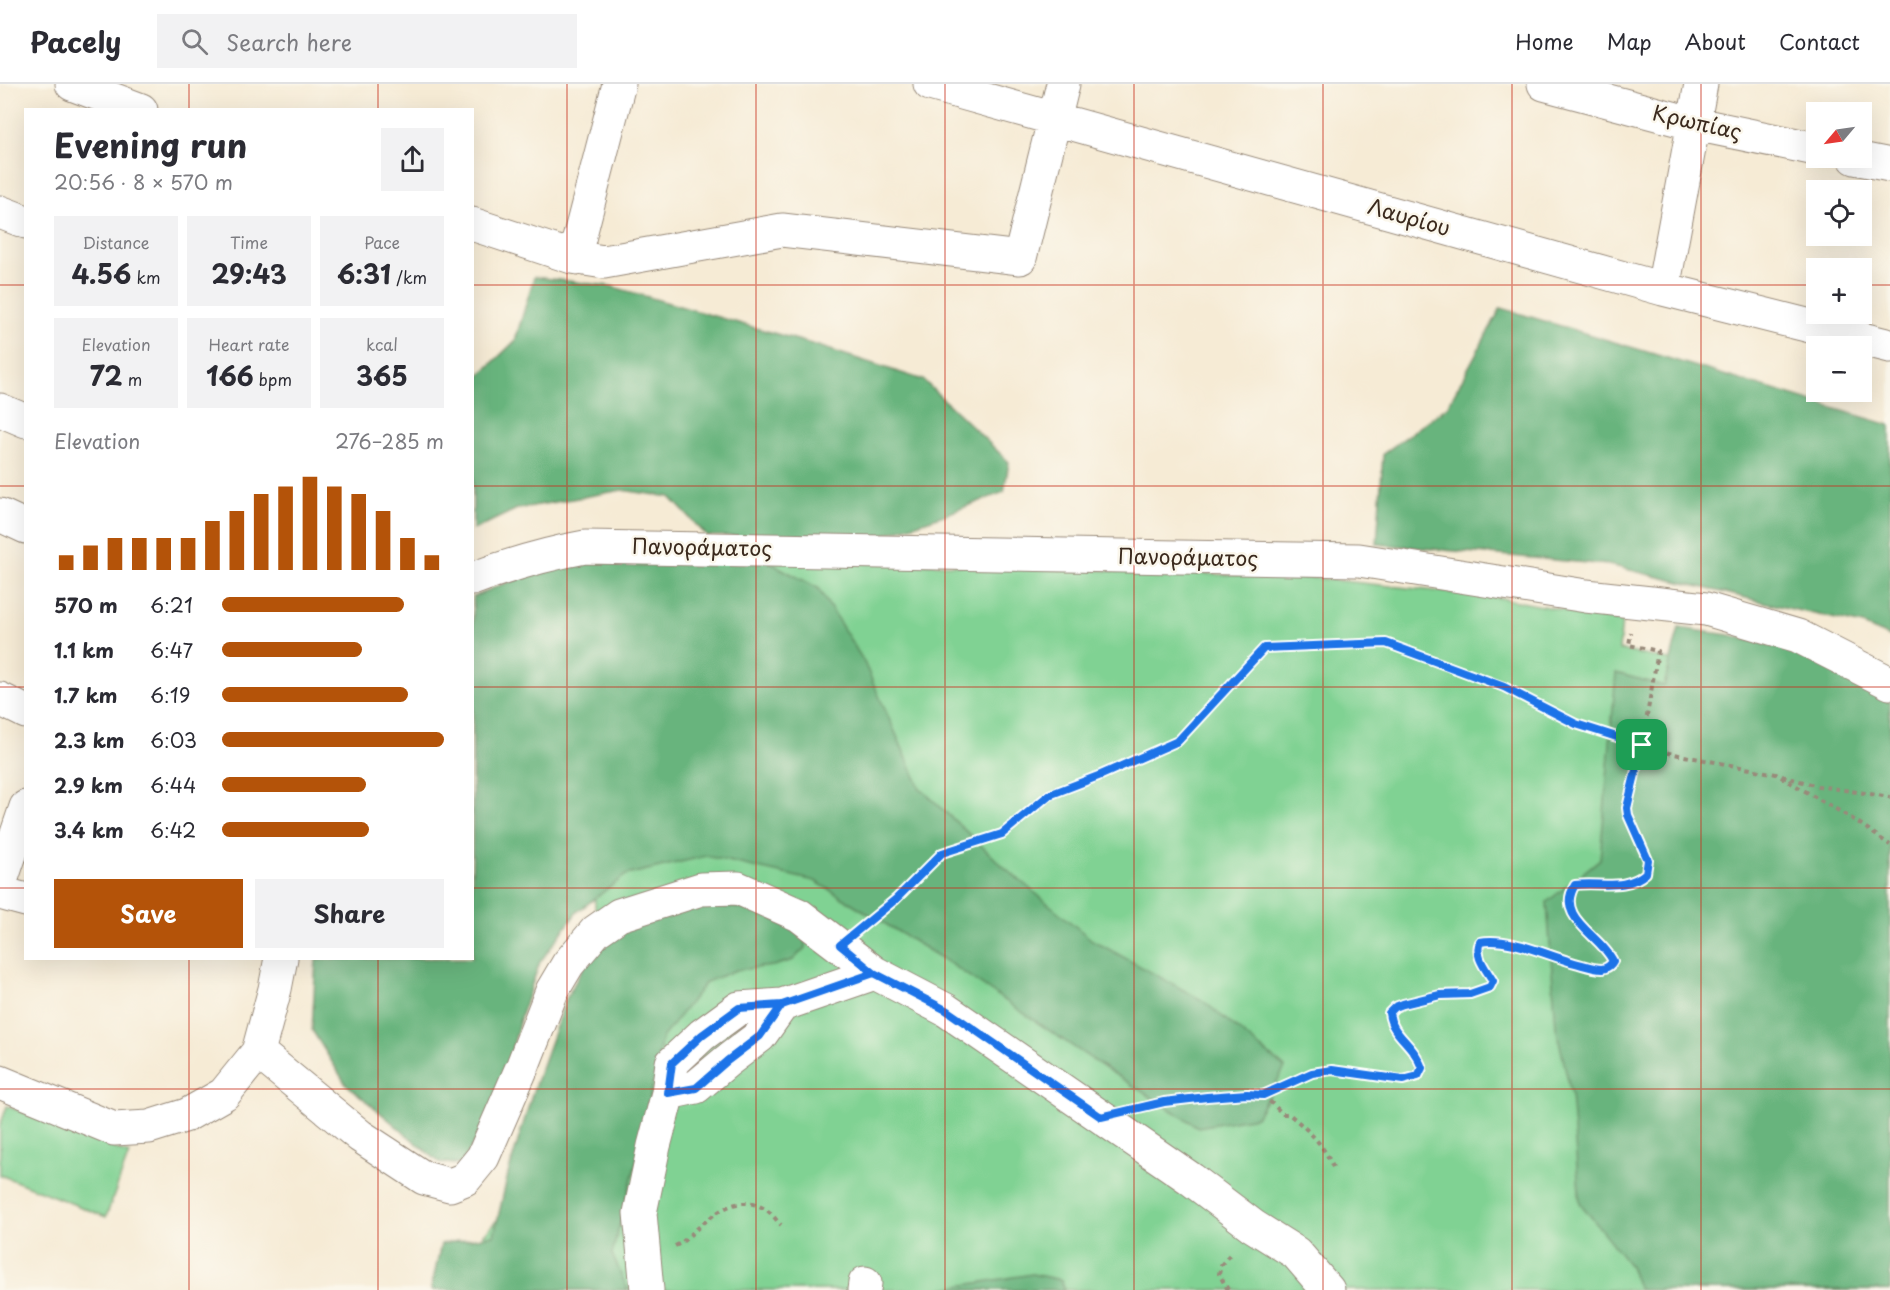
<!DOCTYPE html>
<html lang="en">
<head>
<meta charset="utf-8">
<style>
  :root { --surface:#fff; --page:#f2f2f3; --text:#2b2b33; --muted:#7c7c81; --line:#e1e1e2; --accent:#b45309 }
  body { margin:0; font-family:"Playpen Sans",sans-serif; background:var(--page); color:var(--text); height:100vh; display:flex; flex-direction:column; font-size:22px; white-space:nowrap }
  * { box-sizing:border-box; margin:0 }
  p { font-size:20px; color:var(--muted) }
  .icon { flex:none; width:33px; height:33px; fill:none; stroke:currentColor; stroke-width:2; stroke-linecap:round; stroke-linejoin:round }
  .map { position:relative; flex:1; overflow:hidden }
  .side { position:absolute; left:24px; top:24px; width:450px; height:852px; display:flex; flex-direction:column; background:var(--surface); border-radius:0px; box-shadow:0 6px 24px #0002 }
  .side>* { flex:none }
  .needle { width:39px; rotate:241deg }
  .tools { position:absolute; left:1806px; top:18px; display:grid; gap:12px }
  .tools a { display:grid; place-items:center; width:66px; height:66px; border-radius:0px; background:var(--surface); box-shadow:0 6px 24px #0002; font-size:30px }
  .pin { position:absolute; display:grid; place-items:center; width:51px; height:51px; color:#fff; margin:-26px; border-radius:12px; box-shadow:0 3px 9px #0006 }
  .round { display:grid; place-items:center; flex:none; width:63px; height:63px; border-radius:0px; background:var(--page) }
  .summary { display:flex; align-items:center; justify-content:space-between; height:102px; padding:0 30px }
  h1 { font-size:33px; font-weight:700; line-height:45px }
  .figures { display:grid; grid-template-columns:repeat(3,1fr); gap:9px; height:102px; padding:6px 30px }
  .figures div { display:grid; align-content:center; border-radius:0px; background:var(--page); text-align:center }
  .figures b { font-size:26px; font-weight:700 }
  .figures small { font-size:16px; font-weight:400 }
  .figures p { font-size:16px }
  .chart { height:168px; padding:12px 30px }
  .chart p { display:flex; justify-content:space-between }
  .chart svg { width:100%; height:108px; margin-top:6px; stroke:var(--accent); stroke-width:6 }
  .button { display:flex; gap:12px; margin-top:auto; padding:12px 30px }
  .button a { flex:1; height:69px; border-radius:0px; background:var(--accent); color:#fff; font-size:24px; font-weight:700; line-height:69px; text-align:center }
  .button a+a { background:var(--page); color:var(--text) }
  ul { padding:0 30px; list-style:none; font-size:20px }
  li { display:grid; grid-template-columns:96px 72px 1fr; align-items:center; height:45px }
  li i { height:15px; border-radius:8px; background:var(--accent) }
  header { display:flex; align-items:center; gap:36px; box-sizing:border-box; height:84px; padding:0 30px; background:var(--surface); border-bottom:2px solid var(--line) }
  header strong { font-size:28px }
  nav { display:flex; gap:33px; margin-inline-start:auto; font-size:21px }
  .search { width:420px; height:54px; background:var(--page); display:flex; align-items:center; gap:15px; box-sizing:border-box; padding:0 21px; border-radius:0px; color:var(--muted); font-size:22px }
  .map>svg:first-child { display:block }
  .green { fill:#80d293; stroke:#5e7e58; stroke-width:1.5 }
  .forest { fill:#68b47d; stroke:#526f4e; stroke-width:1.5 }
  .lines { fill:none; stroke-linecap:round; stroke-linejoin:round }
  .minor-casing { stroke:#988a7a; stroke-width:35 }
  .path { stroke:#988a7a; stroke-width:4; stroke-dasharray:4.5 4.5; stroke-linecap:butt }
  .minor { stroke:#fff; stroke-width:33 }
  .route-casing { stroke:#fff; stroke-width:12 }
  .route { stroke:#1a73e8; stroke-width:8 }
  .grid { fill:none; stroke:#c8321e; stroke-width:1.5; stroke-opacity:0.55 }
  .labels { text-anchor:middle; stroke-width:5; stroke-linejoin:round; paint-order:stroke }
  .street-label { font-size:21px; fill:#3b2a1e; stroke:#fbf7ec }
</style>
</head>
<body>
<header>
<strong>Pacely</strong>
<div class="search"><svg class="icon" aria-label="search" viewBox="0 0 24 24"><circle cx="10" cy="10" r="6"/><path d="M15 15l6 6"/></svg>Search here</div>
<nav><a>Home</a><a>Map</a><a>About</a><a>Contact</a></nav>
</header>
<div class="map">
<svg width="1890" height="1206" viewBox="0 0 1890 1206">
  <rect width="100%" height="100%" fill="#fbf7ec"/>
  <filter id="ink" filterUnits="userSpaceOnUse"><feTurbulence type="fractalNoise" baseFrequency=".0167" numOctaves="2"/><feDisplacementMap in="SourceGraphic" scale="12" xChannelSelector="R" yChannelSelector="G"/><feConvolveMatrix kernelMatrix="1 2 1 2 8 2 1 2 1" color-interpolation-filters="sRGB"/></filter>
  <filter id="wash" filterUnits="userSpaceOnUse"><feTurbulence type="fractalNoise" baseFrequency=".008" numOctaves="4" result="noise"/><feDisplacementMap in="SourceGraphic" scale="24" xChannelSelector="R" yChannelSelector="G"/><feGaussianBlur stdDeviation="1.35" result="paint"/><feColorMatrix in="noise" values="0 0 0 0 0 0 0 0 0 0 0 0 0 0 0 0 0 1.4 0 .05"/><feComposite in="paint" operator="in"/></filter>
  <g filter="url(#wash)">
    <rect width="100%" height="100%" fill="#f6ebd5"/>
    <path class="green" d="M 761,474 L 1316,494 L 1501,514 L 1622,537 L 1619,566 L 1827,608 L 1890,1206 L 447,1206 L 478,1157 L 606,1016 L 578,521 L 818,504 Z
      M 7,1022 L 129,1070 L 106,1133 L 0,1091 L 0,1042 Z"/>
    <path class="forest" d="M 534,193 L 610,202 L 815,261 L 923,296 L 1009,378 L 1004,408 L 944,431 L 874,454 L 707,452 L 670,413 L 622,406 L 517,425 L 473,446 L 472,291 L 479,292 L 515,257 Z
      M 1501,224 L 1890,341 L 1890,553 L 1863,541 L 1792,525 L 1609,481 L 1377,460 L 1383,370 L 1447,323 Z
      M 761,474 L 818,504 L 863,576 L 920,704 L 1005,784 L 1092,856 L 1202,916 L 1285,984 L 1256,1033 L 1198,1043 L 1105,984 L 943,875 L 815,797 L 706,772 L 626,791 L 577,828 L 540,878 L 521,931 L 499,1016 L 461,1081 L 439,1078 L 345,999 L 312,946 L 316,875 L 472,874 L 473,513 L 500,501 L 567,479 Z
      M 1679,544 L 1730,551 L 1800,569 L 1890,618 L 1890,1206 L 1639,1206 L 1630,1182 L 1580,1119 L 1571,1010 L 1556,943 L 1547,818 L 1600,775 L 1616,589 L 1664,602 Z
      M 704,821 L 759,826 L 805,853 L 805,864 L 793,876 L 773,882 L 736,886 L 706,898 L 662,954 L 638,1072 L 612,1170 L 628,1206 L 431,1206 L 441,1160 L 494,1151 L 508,1090 L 535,1001 L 566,915 L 585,880 L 616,849 L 662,829 Z
      M 1032,1190 L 1061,1196 L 1065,1206 L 934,1206 Z"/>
  </g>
  <g filter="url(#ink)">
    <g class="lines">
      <g class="minor-casing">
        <path id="minor" d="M 72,0 L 141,26
          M 930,0 L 1663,205 L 1890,262
          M 1544,0 L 1695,40 L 1816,65
          M 1855,74 L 1890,81
          M 0,128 L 26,138
          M 472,140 L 572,173 L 604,178 L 782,146 L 1020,174 L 1063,0
          M 572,173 L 579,155 L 619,0
          M 1663,205 L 1701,0
          M 0,326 L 26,337
          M 0,431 L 26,443
          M 472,495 C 509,481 546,470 585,463 L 1359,476 L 1586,512 L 1706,525 L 1798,552 L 1890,599
          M 0,615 L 26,628
          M 0,800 L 26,723
          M 0,809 L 26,816
          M 258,968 L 360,1052 L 424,1094 L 450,1101 L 465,1095 L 483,1073 L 523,981 L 552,907 L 568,880 L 596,847 L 619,831 L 701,805 L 738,804 L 799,831 L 875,889 L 946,926 L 1191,1095 L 1253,1142 L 1296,1169 L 1328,1206
          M 0,998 L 114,1045 L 149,1043 L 187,1031 L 224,1010 L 258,968 L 275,905 L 281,874
          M 668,1009 L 696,1003 L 727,977 L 760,952 L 782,921
          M 647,1206 L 640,1129 L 654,1062 L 668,1009 L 672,979 L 702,951 L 739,924 L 782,921 L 875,889
          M 864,1206 L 865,1199"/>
      </g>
      <path class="path" d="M 1782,692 L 1818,702 L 1890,713
        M 866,840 L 896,815 L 942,769 L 1002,750 L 1049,711 L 1101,691 L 1178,657 L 1265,565 L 1386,559 L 1504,603 L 1576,641 L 1669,669 L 1776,690 L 1856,737 L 1890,761
        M 1263,1011 L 1283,1030 L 1289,1030 C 1309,1047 1324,1060 1334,1086
        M 1143,1023 L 1164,1018 L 1207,1013 L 1247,1010 L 1263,1011 L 1312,989 L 1332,986 L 1403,996 L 1418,992 L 1422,984 C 1420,979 1418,974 1415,970 C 1406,956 1391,947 1389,929 L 1395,923 L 1403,920 L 1440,911 L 1471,910 L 1490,903 L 1493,897 C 1485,885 1475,872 1480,858 L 1504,858 L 1585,882 L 1603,885 L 1610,882 L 1613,877 C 1601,851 1554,834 1575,801 C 1600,798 1626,807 1646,789 L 1648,776 L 1628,731 L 1627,724 L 1642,661 L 1658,567 L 1629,561 L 1631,548
        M 675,1162 L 681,1159 C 704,1140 732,1105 765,1125 C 771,1128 776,1136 781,1141
        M 1228,1206 L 1219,1190 L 1221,1181 L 1232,1168"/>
      <use href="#minor" class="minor"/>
    </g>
  </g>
  <g class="lines" filter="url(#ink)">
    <g class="route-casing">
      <path id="route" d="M 1642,661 L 1576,640 L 1504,603 L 1386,559 L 1264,564 L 1178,657 L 1101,691 L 1049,711 L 1002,750 L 942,769 L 896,815 L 840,861 L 874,889 L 782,921 L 760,952 L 727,977 L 696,1004 L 668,1009 L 672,979 L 702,951 L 739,924 L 782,921 L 874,889 L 946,926 L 1101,1033 L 1164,1018 L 1207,1013 L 1247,1010 L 1263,1011 L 1312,989 L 1332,986 L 1403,996 L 1418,992 L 1422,984 C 1420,979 1418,974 1415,970 C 1406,956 1391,947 1389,929 L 1395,923 L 1403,920 L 1440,911 L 1470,910 L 1490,903 L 1493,897 C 1486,885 1474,872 1480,858 C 1507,852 1549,872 1575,879 C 1583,881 1594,885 1602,885 C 1607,884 1611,881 1613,877 C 1601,851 1554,834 1575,801 C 1600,798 1626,807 1646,789 L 1648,776 L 1628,731 L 1627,724 L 1642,661"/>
    </g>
    <use href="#route" class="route"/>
  </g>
  <path class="grid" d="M 189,0 L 189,26M 378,0 L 378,26M 567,0 L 567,1206M 756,0 L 756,1206M 945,0 L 945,1206M 1134,0 L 1134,1206M 1323,0 L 1323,1206M 1512,0 L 1512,1206M 1701,0 L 1701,1206M 0,201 L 26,201M 472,201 L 1816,201M 1862,201 L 1890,201M 0,402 L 26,402M 472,402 L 1890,402M 0,603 L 26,603M 472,603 L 1890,603M 0,804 L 26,804M 472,804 L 1890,804M 189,874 L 189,1206M 378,874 L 378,1206M 0,1005 L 1890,1005"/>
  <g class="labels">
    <g class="street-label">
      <text transform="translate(1697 39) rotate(13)" y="7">Κρωπίας</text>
      <text transform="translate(1409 134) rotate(16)" y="7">Λαυρίου</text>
      <text transform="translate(702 464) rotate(1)" y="7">Πανοράματος</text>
      <text transform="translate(1188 474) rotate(1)" y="7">Πανοράματος</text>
    </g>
  </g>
</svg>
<div class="tools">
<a><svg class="needle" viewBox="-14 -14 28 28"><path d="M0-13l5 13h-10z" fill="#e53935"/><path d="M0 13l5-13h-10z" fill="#7c7c81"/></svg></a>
<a><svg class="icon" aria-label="locate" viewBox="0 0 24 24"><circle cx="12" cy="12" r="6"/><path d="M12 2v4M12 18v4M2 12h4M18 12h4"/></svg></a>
<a>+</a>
<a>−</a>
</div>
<div class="pin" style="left:1642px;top:661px;background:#1e9e55"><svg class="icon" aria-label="arrive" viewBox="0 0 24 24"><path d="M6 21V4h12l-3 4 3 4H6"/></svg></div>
<section class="side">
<div class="summary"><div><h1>Evening run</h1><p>20:56 · 8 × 570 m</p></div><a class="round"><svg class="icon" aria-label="share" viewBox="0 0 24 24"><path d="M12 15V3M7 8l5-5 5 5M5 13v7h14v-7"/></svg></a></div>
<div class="figures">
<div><p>Distance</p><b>4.56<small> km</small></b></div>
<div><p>Time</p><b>29:43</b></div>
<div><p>Pace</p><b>6:31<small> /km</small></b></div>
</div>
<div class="figures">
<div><p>Elevation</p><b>72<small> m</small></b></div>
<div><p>Heart rate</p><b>166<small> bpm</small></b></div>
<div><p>kcal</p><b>365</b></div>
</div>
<div class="chart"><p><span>Elevation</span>276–285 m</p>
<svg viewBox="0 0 160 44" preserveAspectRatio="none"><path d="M5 44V38M15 44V34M25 44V31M35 44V31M45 44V31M55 44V31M65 44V24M75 44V20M85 44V13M95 44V10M105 44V6M115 44V10M125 44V13M135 44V20M145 44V31M155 44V38"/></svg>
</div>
<ul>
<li><b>570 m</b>6:21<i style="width:82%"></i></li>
<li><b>1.1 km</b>6:47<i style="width:63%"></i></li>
<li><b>1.7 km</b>6:19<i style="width:84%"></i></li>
<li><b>2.3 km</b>6:03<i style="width:100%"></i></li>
<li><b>2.9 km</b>6:44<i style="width:65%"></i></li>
<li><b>3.4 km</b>6:42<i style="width:66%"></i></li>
</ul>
<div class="button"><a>Save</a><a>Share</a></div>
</section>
</div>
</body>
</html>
